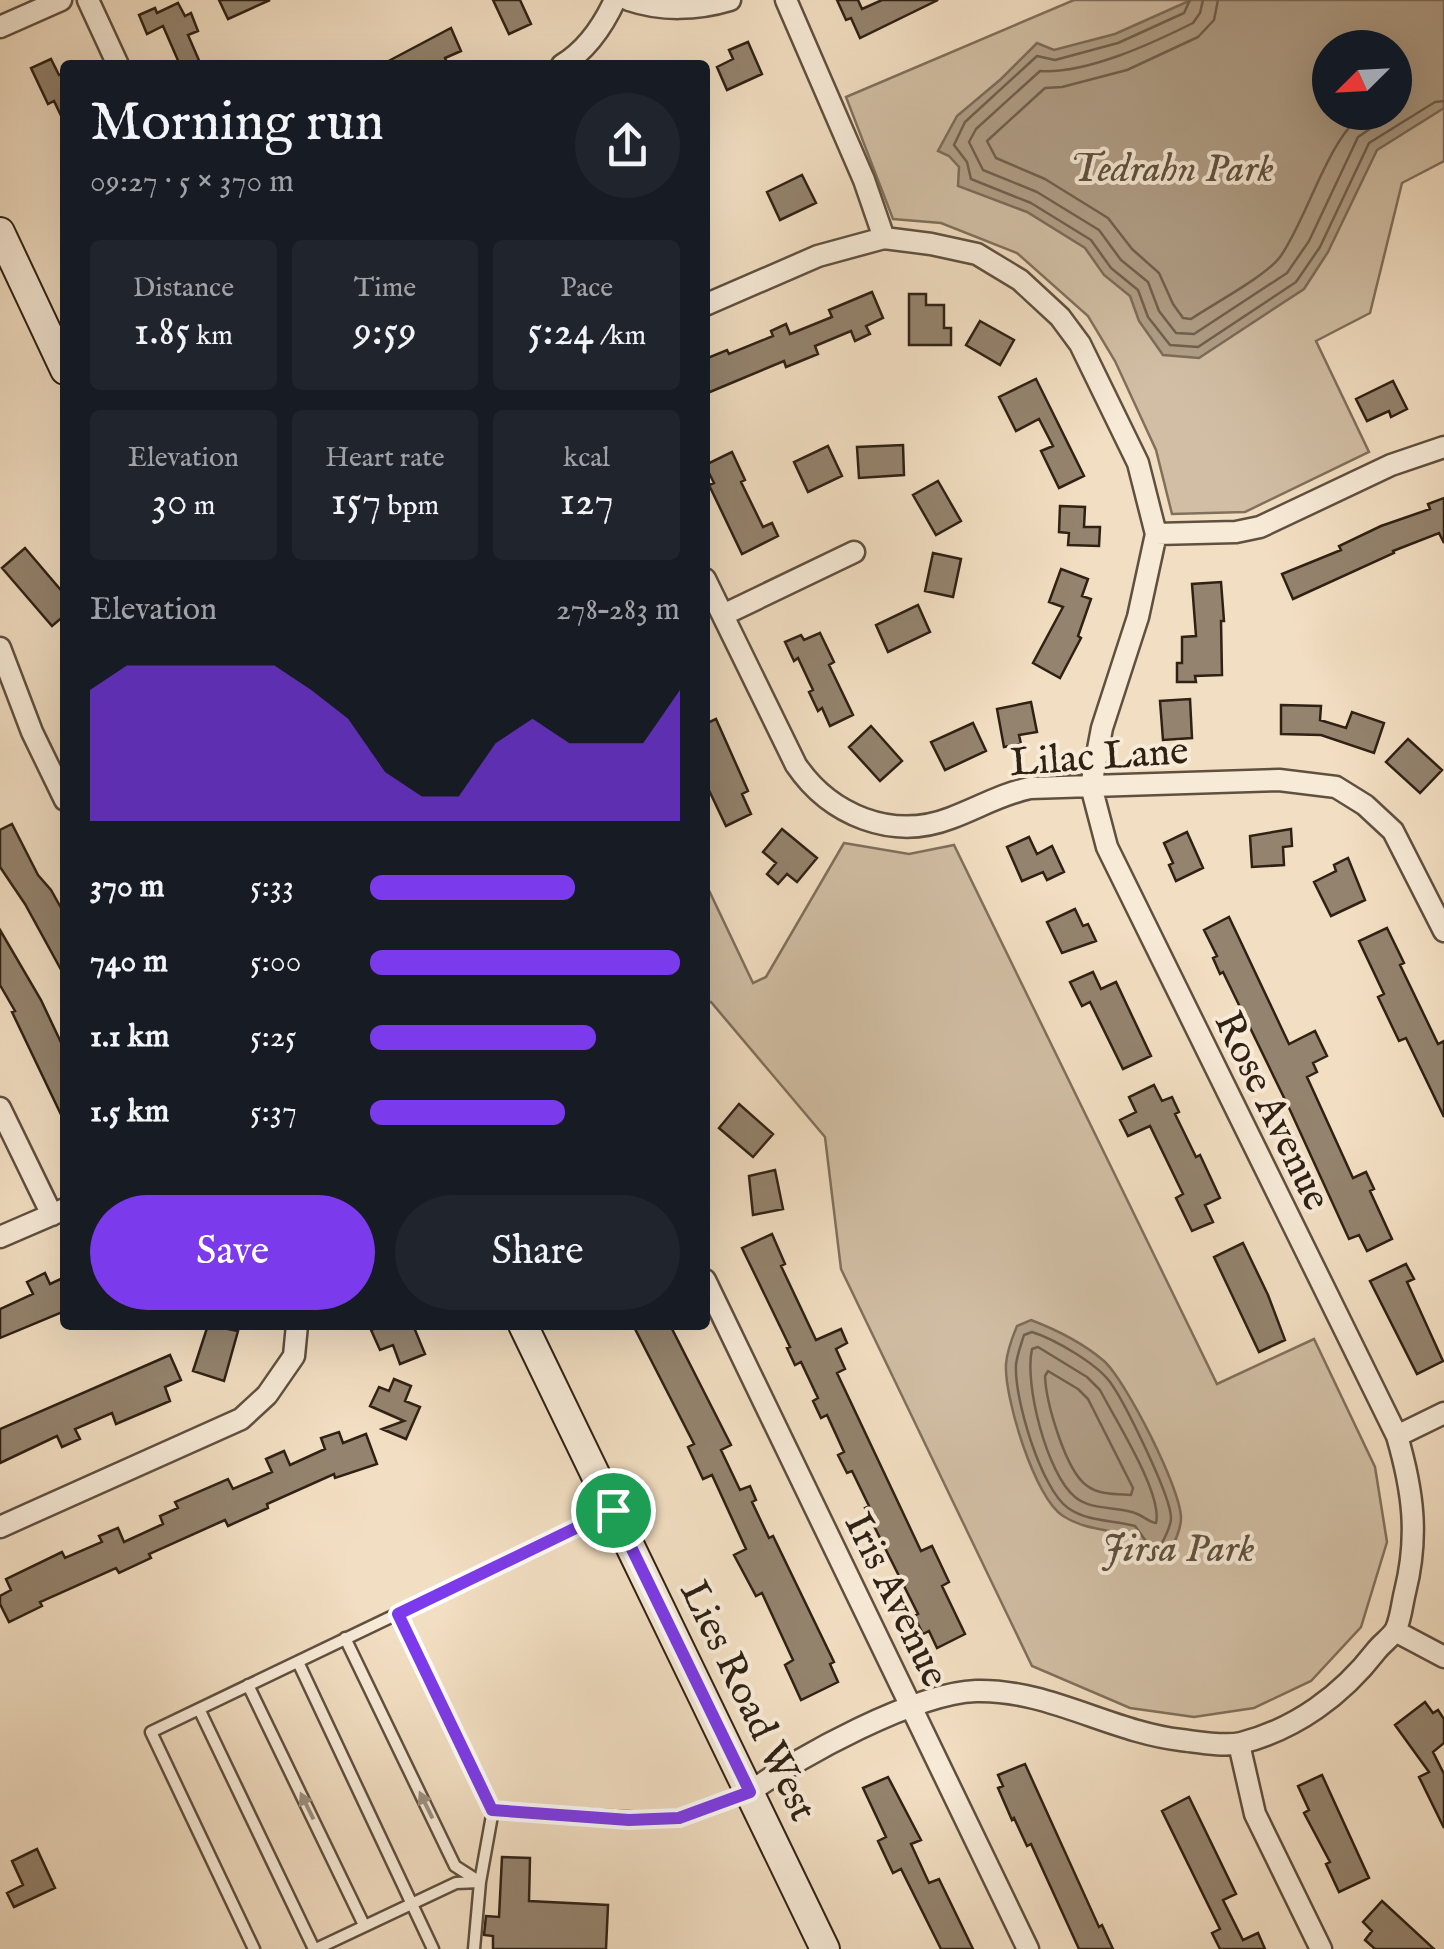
<!DOCTYPE html>
<html lang="en">
<head>
<meta charset="utf-8">
<style>
  :root { --surface:#171b24; --page:#20242c; --text:#f1f3f6; --muted:#9ea1a6; --accent:#7c3aed }
  body { margin:0; font-family:"IM FELL English",serif; background:var(--page); color:var(--text); height:100vh; display:flex; flex-direction:column; font-size:38px; white-space:nowrap }
  * { box-sizing:border-box; margin:0 }
  p { font-size:32px; color:var(--muted) }
  .icon { flex:none; width:55px; height:55px; fill:none; stroke:currentColor; stroke-width:2; stroke-linecap:round; stroke-linejoin:round }
  .map { position:relative; flex:1; overflow:hidden }
  .drawer { position:absolute; left:60px; top:60px; width:650px; height:1270px; display:flex; flex-direction:column; background:var(--surface); border-radius:10px; box-shadow:0 10px 40px #0002 }
  .drawer>* { flex:none }
  .needle { width:65px; rotate:246deg }
  .controls { position:absolute; left:1312px; top:30px; display:grid; gap:20px }
  .controls a { display:grid; place-items:center; width:100px; height:100px; border-radius:50%; background:var(--surface); box-shadow:0 10px 40px #0002; font-size:50px }
  .pin { position:absolute; display:grid; place-items:center; width:85px; height:85px; color:#fff; margin:-42px; border:5px solid #fff; border-radius:50%; box-shadow:0 2px 10px #0007 }
  .round { display:grid; place-items:center; flex:none; width:105px; height:105px; border-radius:52px; background:var(--page) }
  .overview { display:flex; align-items:center; justify-content:space-between; height:170px; padding:0 30px }
  h1 { font-size:55px; font-weight:600; line-height:75px }
  .figures { display:grid; grid-template-columns:repeat(3,1fr); gap:15px; height:170px; padding:10px 30px }
  .figures div { display:grid; align-content:center; border-radius:10px; background:var(--page); text-align:center }
  .figures b { font-size:42px; font-weight:600 }
  .figures small { font-size:28px; font-weight:400 }
  .figures p { font-size:28px }
  .chart { height:280px; padding:20px 30px }
  .chart p { display:flex; justify-content:space-between }
  .chart svg { width:100%; height:180px; margin-top:10px; fill:var(--accent); opacity:.7 }
  .cta { display:flex; gap:20px; margin-top:auto; padding:20px 30px }
  .cta a { flex:1; height:115px; border-radius:60px; background:var(--accent); color:#fff; font-size:40px; font-weight:600; line-height:115px; text-align:center }
  .cta a+a { background:var(--page); color:var(--text) }
  ul { padding:0 30px; list-style:none; font-size:32px }
  li { display:grid; grid-template-columns:160px 120px 1fr; align-items:center; height:75px }
  li i { height:25px; border-radius:12px; background:var(--accent) }
  .map>svg:first-child { display:block }
  .green { fill:#d1bea4; stroke:#80705c; stroke-width:2.5; fill-rule:evenodd }
  .water { fill:#b09e87; stroke:#7c6c59; stroke-width:2.5; fill-rule:evenodd }
  .lines { fill:none; stroke-linecap:round; stroke-linejoin:round }
  .shore { stroke:#70604e; stroke-width:2.5 }
  .building { fill:#94836e; stroke:#2f2114; stroke-width:2.5 }
  .lane-casing { stroke:#605040; stroke-width:15 }
  .street-casing { stroke:#605040; stroke-width:25 }
  .secondary-casing { stroke:#2f2114; stroke-width:32 }
  .lane { stroke:#f7ead7; stroke-width:10 }
  .street { stroke:#f7ead7; stroke-width:20 }
  .secondary { stroke:#f7ead7; stroke-width:28 }
  .oneway { fill:#9d907f }
  .route-casing { stroke:#fff; stroke-width:20 }
  .route { stroke:#7c3aed; stroke-width:12 }
  .labels { text-anchor:middle; stroke-width:8; stroke-linejoin:round; paint-order:stroke }
  .park-label { font-size:40px; font-style:italic; fill:#60503f; stroke:#f7ead7 }
  .street-label { font-size:40px; fill:#2f2114; stroke:#f7ead7 }
</style>
</head>
<body>
<div class="map">
<svg width="1444" height="1949" viewBox="0 0 1444 1949">
  <rect width="100%" height="100%" fill="#f2dec2"/>
  <filter id="stains"><feTurbulence type="fractalNoise" baseFrequency=".002" numOctaves="4"/><feColorMatrix values="0 0 0 0 .2 0 0 0 0 .09 0 0 0 0 .02 0 0 0 .5 -.17"/></filter>
  <radialGradient id="worn" r=".72"><stop offset=".6" stop-color="#630" stop-opacity="0"/><stop offset="1" stop-color="#630" stop-opacity=".3"/></radialGradient>
  <path class="green" d="M 1074,0 L 1444,0 L 1444,161 L 1402,183 L 1370,313 L 1316,341 L 1369,452 L 1245,512 L 1172,514 L 1156,450 L 1115,361 L 1088,316 L 1017,253 L 941,223 L 893,219 L 846,97 ZM 1330,48 L 1395,48 L 1395,112 L 1330,112 Z
    M 844,843 L 909,854 L 954,845 L 1217,1384 L 1314,1339 L 1375,1467 L 1387,1542 L 1361,1627 L 1311,1681 L 1254,1708 L 1194,1717 L 1130,1708 L 1032,1666 L 841,1269 L 825,1137 L 711,1002 L 705,1004 L 705,882 L 753,983 L 766,977 Z"/>
  <path class="water" d="M 1191,0 L 1444,0 L 1444,108 L 1377,150 L 1328,252 L 1304,289 L 1199,358 L 1163,355 L 1139,321 L 1130,296 L 1104,275 L 1085,248 L 1027,212 L 958,186 L 959,167 L 949,156 L 938,151 L 957,116 L 1001,79 L 1037,43 L 1054,50 L 1115,34 ZM 1330,48 L 1395,48 L 1395,112 L 1330,112 Z
    M 1031,1320 C 1057,1330 1083,1343 1104,1361 C 1126,1381 1181,1489 1181,1518 C 1181,1532 1171,1549 1166,1562 L 1141,1552 L 1131,1536 C 1108,1529 1085,1530 1063,1516 C 1035,1499 1004,1397 1006,1364 C 1007,1351 1012,1338 1017,1326 Z"/>
  <g class="lines">
    <path class="shore" d="M 1190,0 L 1184,13 L 1118,43 L 1055,60 L 1037,56 L 965,122 L 954,145 L 967,162 L 971,179 L 1031,203 L 1091,240 L 1111,268 L 1138,290 L 1148,317 L 1170,345 L 1198,347 L 1296,282 L 1320,247 L 1369,143 L 1435,102 L 1444,101
      M 1203,0 L 1200,13 L 1193,23 C 1151,44 1086,74 1040,71 L 976,129 L 969,142 L 983,170 L 1037,192 L 1099,230 L 1121,260 L 1148,282 L 1159,311 L 1176,333 L 1194,334 L 1287,273 L 1309,241 L 1358,137 L 1395,112
      M 1218,0 L 1214,20 L 1198,37 L 1127,70 L 1062,87 L 1045,88 L 987,141 L 996,158 L 1045,179 L 1108,218 L 1132,249 L 1159,273 L 1173,304 L 1183,318 L 1191,319 C 1213,304 1266,276 1280,257 C 1308,218 1328,136 1366,112
      M 1032,1332 C 1054,1339 1096,1363 1110,1382 C 1124,1401 1171,1496 1171,1518 C 1171,1527 1164,1539 1160,1547 L 1148,1544 L 1135,1526 C 1113,1520 1088,1522 1068,1508 C 1041,1489 1014,1398 1016,1365 C 1017,1355 1021,1345 1024,1335 Z
      M 1038,1347 L 1087,1377 L 1100,1390 C 1115,1419 1163,1494 1156,1523 C 1148,1522 1144,1516 1135,1513 C 1116,1506 1092,1511 1075,1497 C 1047,1474 1024,1384 1032,1349 Z
      M 1048,1371 L 1078,1389 L 1088,1399 L 1133,1488 L 1131,1495 C 1117,1494 1098,1495 1086,1485 C 1065,1469 1046,1402 1045,1376 Z"/>
  </g>
  <path class="building" d="M 219,0 L 270,0 L 228,19 Z
    M 493,0 L 520,0 L 531,24 L 509,34 Z
    M 837,0 L 858,0 L 862,9 L 882,0 L 938,0 L 860,38 L 851,18 L 846,20 Z
    M 178,3 L 185,16 L 191,13 L 198,31 L 188,35 L 201,65 L 180,65 L 163,26 L 147,34 L 139,15 L 155,8 L 157,13 Z
    M 451,28 L 461,51 L 445,58 L 448,65 L 381,65 Z
    M 748,42 L 762,74 L 727,90 L 717,67 L 733,59 L 729,50 Z
    M 51,59 L 59,75 L 65,73 L 65,124 L 54,101 L 48,104 L 31,68 Z
    M 802,175 L 816,203 L 780,220 L 767,192 Z
    M 872,292 L 883,318 L 866,326 L 870,334 L 855,341 L 851,331 L 815,346 L 818,354 L 786,367 L 784,361 L 705,394 L 705,359 L 727,350 L 729,354 L 773,336 L 771,331 L 786,324 L 790,334 L 832,317 L 829,310 Z
    M 909,294 L 926,294 L 926,305 L 944,305 L 944,328 L 951,328 L 951,345 L 909,345 Z
    M 980,321 L 1014,340 L 1000,365 L 966,345 Z
    M 1036,379 L 1084,476 L 1059,488 L 1041,451 L 1053,446 L 1039,419 L 1016,431 L 999,397 Z
    M 1393,381 L 1407,409 L 1391,417 L 1389,411 L 1367,421 L 1356,399 Z
    M 903,445 L 904,475 L 859,478 L 857,447 Z
    M 828,446 L 842,476 L 808,492 L 794,462 Z
    M 732,452 L 745,480 L 741,482 L 763,527 L 772,523 L 778,536 L 742,554 L 709,485 L 714,483 L 705,465 Z
    M 938,481 L 961,521 L 936,535 L 913,495 Z
    M 1444,498 L 1444,543 L 1439,533 L 1393,551 L 1394,553 L 1293,599 L 1282,574 L 1341,550 L 1339,546 L 1381,526 L 1430,509 L 1428,504 Z
    M 1060,506 L 1085,507 L 1084,527 L 1100,527 L 1099,546 L 1068,545 L 1069,533 L 1059,532 Z
    M 25,548 L 65,595 L 65,615 L 52,626 L 2,568 Z
    M 933,553 L 961,559 L 953,597 L 925,591 Z
    M 1061,569 L 1088,579 L 1082,596 L 1091,599 L 1078,636 L 1081,638 L 1060,678 L 1033,663 L 1063,607 L 1049,602 Z
    M 1221,582 L 1224,621 L 1221,621 L 1222,675 L 1195,676 L 1196,682 L 1177,682 L 1177,663 L 1182,663 L 1182,637 L 1196,636 L 1192,584 Z
    M 918,605 L 930,632 L 888,652 L 876,625 Z
    M 820,633 L 834,662 L 829,665 L 853,715 L 830,726 L 822,708 L 818,711 L 809,692 L 813,690 L 798,658 L 794,661 L 785,642 L 801,635 L 804,640 Z
    M 1190,699 L 1192,738 L 1163,740 L 1160,701 Z
    M 1031,702 L 1037,732 L 1019,735 L 1021,744 L 1004,747 L 997,709 Z
    M 1281,705 L 1321,706 L 1320,720 L 1346,728 L 1352,712 L 1384,723 L 1374,753 L 1321,735 L 1281,734 Z
    M 716,719 L 748,791 L 742,794 L 751,814 L 726,826 L 705,782 L 705,724 Z
    M 973,723 L 986,751 L 945,770 L 931,742 Z
    M 871,726 L 902,761 L 880,781 L 849,747 Z
    M 1408,739 L 1442,770 L 1420,793 L 1386,762 Z
    M 12,824 L 38,875 L 51,890 L 65,915 L 65,977 L 25,904 L 0,867 L 0,830 Z
    M 782,829 L 817,858 L 797,882 L 787,874 L 778,884 L 767,874 L 776,863 L 763,852 Z
    M 1291,829 L 1292,846 L 1283,847 L 1284,865 L 1252,867 L 1250,836 Z
    M 1187,832 L 1203,868 L 1176,881 L 1169,865 L 1173,863 L 1164,843 Z
    M 1029,837 L 1037,854 L 1052,846 L 1064,872 L 1047,880 L 1043,872 L 1022,881 L 1007,847 Z
    M 1348,858 L 1365,900 L 1331,916 L 1314,882 L 1336,871 L 1334,865 Z
    M 1075,909 L 1083,926 L 1088,924 L 1096,941 L 1062,953 L 1047,922 Z
    M 1229,917 L 1289,1044 L 1315,1031 L 1327,1056 L 1313,1063 L 1317,1072 L 1307,1077 L 1353,1178 L 1366,1172 L 1374,1189 L 1370,1191 L 1392,1239 L 1367,1251 L 1359,1235 L 1349,1239 L 1290,1110 L 1223,972 L 1220,974 L 1213,958 L 1217,956 L 1204,930 Z
    M 1387,928 L 1404,963 L 1400,965 L 1438,1044 L 1444,1041 L 1444,1117 L 1406,1038 L 1399,1041 L 1378,997 L 1384,994 L 1359,941 Z
    M 0,930 L 41,1000 L 65,1051 L 65,1123 L 12,1012 L 15,1011 L 0,985 Z
    M 1093,972 L 1101,989 L 1116,982 L 1151,1056 L 1123,1069 L 1090,1002 L 1082,1006 L 1070,982 Z
    M 1154,1085 L 1162,1101 L 1172,1097 L 1179,1112 L 1175,1114 L 1196,1157 L 1200,1155 L 1220,1198 L 1205,1205 L 1213,1222 L 1192,1231 L 1176,1198 L 1183,1194 L 1150,1126 L 1128,1136 L 1120,1120 L 1136,1112 L 1129,1097 Z
    M 739,1104 L 773,1134 L 753,1157 L 719,1128 Z
    M 775,1170 L 783,1209 L 753,1215 L 749,1176 Z
    M 772,1234 L 785,1264 L 781,1266 L 816,1340 L 841,1329 L 847,1343 L 836,1349 L 845,1369 L 837,1373 L 921,1551 L 932,1546 L 949,1582 L 942,1586 L 965,1634 L 937,1648 L 929,1631 L 923,1634 L 914,1616 L 918,1614 L 865,1508 L 869,1506 L 852,1471 L 847,1473 L 838,1455 L 844,1452 L 827,1415 L 821,1418 L 813,1401 L 818,1398 L 801,1362 L 795,1365 L 787,1348 L 790,1347 L 742,1248 Z
    M 1243,1243 L 1268,1295 L 1285,1340 L 1259,1352 L 1214,1257 Z
    M 1406,1264 L 1414,1279 L 1407,1282 L 1443,1361 L 1417,1374 L 1370,1281 Z
    M 45,1273 L 50,1284 L 65,1277 L 65,1311 L 0,1338 L 0,1309 L 33,1294 L 27,1282 Z
    M 208,1325 L 238,1331 L 224,1381 L 193,1371 Z
    M 384,1325 L 413,1325 L 425,1354 L 400,1364 L 393,1345 L 380,1350 L 371,1330 Z
    M 633,1325 L 670,1325 L 731,1445 L 721,1450 L 740,1490 L 750,1486 L 756,1500 L 752,1502 L 769,1538 L 773,1536 L 834,1662 L 830,1664 L 838,1682 L 801,1700 L 785,1665 L 793,1660 L 762,1593 L 756,1596 L 734,1555 L 746,1549 L 712,1475 L 703,1479 L 688,1447 L 694,1444 Z
    M 170,1355 L 181,1380 L 165,1387 L 170,1401 L 116,1424 L 112,1413 L 75,1429 L 80,1439 L 62,1447 L 57,1436 L 0,1463 L 0,1429 Z
    M 394,1379 L 411,1386 L 405,1401 L 420,1407 L 406,1439 L 382,1429 L 404,1421 L 370,1406 L 379,1387 L 389,1391 Z
    M 339,1432 L 343,1443 L 366,1434 L 377,1464 L 335,1478 L 334,1474 L 267,1504 L 268,1508 L 228,1526 L 225,1520 L 149,1554 L 151,1558 L 119,1573 L 116,1568 L 40,1602 L 42,1606 L 9,1622 L 0,1604 L 0,1596 L 11,1590 L 6,1579 L 62,1552 L 65,1558 L 102,1542 L 99,1536 L 118,1528 L 124,1542 L 163,1524 L 160,1516 L 178,1508 L 175,1502 L 228,1479 L 233,1489 L 272,1472 L 266,1459 L 284,1451 L 290,1465 L 325,1449 L 321,1438 Z
    M 1425,1702 L 1433,1713 L 1438,1710 L 1444,1719 L 1444,1743 L 1433,1752 L 1444,1774 L 1444,1828 L 1419,1777 L 1429,1772 L 1395,1725 Z
    M 1025,1764 L 1099,1927 L 1102,1925 L 1113,1949 L 1079,1949 L 1031,1844 L 1027,1846 L 1014,1818 L 1012,1820 L 998,1788 L 1003,1786 L 998,1775 Z
    M 1322,1775 L 1369,1878 L 1339,1892 L 1326,1864 L 1330,1862 L 1304,1813 L 1309,1810 L 1298,1786 Z
    M 888,1777 L 921,1840 L 911,1844 L 929,1883 L 939,1879 L 973,1949 L 941,1949 L 901,1869 L 893,1873 L 878,1841 L 886,1837 L 863,1788 Z
    M 1189,1797 L 1236,1894 L 1223,1900 L 1243,1940 L 1258,1933 L 1265,1949 L 1220,1949 L 1212,1933 L 1220,1929 L 1162,1811 Z
    M 37,1849 L 55,1888 L 14,1907 L 7,1893 L 23,1885 L 12,1861 Z
    M 502,1857 L 530,1858 L 529,1901 L 608,1905 L 606,1949 L 493,1949 L 493,1936 L 484,1935 L 486,1916 L 499,1917 Z
    M 1382,1901 L 1434,1949 L 1375,1949 L 1365,1940 L 1372,1931 L 1363,1922 Z"/>
  <g class="lines">
    <g class="lane-casing">
      <path id="lane" d="M 398,1614 L 493,1810 L 480,1882 L 474,1949
        M 345,1638 L 455,1866 L 480,1882
        M 298,1662 L 433,1949
        M 248,1685 L 364,1925
        M 199,1709 L 314,1949
        M 493,1810 L 662,1819 L 702,1811 L 749,1792
        M 254,1949 L 151,1732 L 610,1512
        M 316,1949 L 456,1883 L 480,1882"/>
    </g>
    <g class="street-casing">
      <path id="street" d="M 88,0 L 118,65
        M 629,0 C 661,11 697,10 730,0
        M 786,0 L 864,180 L 884,238
        M 0,27 L 61,0
        M 562,65 C 587,50 603,26 615,0
        M 705,305 L 818,256 L 884,238 L 931,244 L 977,254 L 1020,280 L 1060,317 L 1080,344 L 1138,463 L 1156,534 L 1138,617 L 1102,728 L 1091,786 L 1107,847 L 1397,1436 C 1413,1491 1419,1536 1405,1592 C 1402,1604 1401,1618 1396,1629 C 1392,1637 1382,1643 1376,1651 C 1342,1695 1296,1729 1241,1743 C 1224,1747 1198,1742 1181,1740 C 1111,1732 1048,1689 976,1691 C 916,1693 799,1756 750,1792
        M 1156,534 L 1236,532 L 1260,527 L 1391,465 L 1444,447
        M 705,579 L 796,765 C 830,815 892,841 951,818 C 978,808 1001,794 1030,788 L 1279,780 L 1336,787 L 1365,805 L 1393,831 L 1444,931
        M 723,615 L 854,552
        M 0,648 L 32,732 L 65,800
        M 0,1108 L 52,1215
        M 0,1237 L 65,1209
        M 705,1280 L 1028,1949
        M 1397,1436 L 1444,1413
        M 0,1527 L 241,1419 L 267,1395 L 294,1356 L 297,1325
        M 1395,1631 L 1444,1657
        M 1239,1744 L 1255,1814 L 1321,1949"/>
    </g>
    <g class="secondary-casing">
      <path id="secondary" d="M 0,232 L 65,370
        M 523,1325 L 825,1949"/>
    </g>
    <use href="#lane" class="lane"/>
    <use href="#street" class="street"/>
    <use href="#secondary" class="secondary"/>
  </g>
  <defs><path id="oneway-solid" d="M-6-.8H1V-3.2L6.5 0L1 3.2V.8H-6Z" transform="scale(2.5)"/></defs>
  <g class="oneway">
    <use href="#oneway-solid" transform="translate(426 1805) rotate(-116)"/>
    <use href="#oneway-solid" transform="translate(307 1806) rotate(-116)"/>
  </g>
  <g class="lines">
    <g class="route-casing">
      <path id="route" d="M 613,1510 L 750,1792 L 679,1818 L 629,1820 L 492,1810 L 398,1614 Z"/>
    </g>
    <use href="#route" class="route"/>
  </g>
  <g class="labels">
    <g class="park-label">
      <text x="1172" y="181">Tedrahn Park</text>
      <text x="1178" y="1561">Jirsa Park</text>
    </g>
    <g class="street-label">
      <text transform="translate(1099 755) rotate(-4)" y="14">Lilac Lane</text>
      <text transform="translate(1274 1110) rotate(64)" y="14">Rose Avenue</text>
      <text transform="translate(898 1599) rotate(64)" y="14">Iris Avenue</text>
      <text transform="translate(750 1700) rotate(64)" y="14">Lies Road West</text>
    </g>
  </g>
  <rect width="100%" height="100%" filter="url(#stains)"/>
  <rect width="100%" height="100%" fill="url(#worn)"/>
</svg>
<div class="controls">
<a><svg class="needle" viewBox="-14 -14 28 28"><path d="M0-13l5 13h-10z" fill="#e53935"/><path d="M0 13l5-13h-10z" fill="#9ea1a6"/></svg></a>
</div>
<div class="pin" style="left:613px;top:1510px;background:#1e9e55"><svg class="icon" aria-label="arrive" viewBox="0 0 24 24"><path d="M6 21V4h12l-3 4 3 4H6"/></svg></div>
<section class="drawer">
<div class="overview"><div><h1>Morning run</h1><p>09:27 · 5 × 370 m</p></div><a class="round"><svg class="icon" aria-label="share" viewBox="0 0 24 24"><path d="M12 15V3M7 8l5-5 5 5M5 13v7h14v-7"/></svg></a></div>
<div class="figures">
<div><p>Distance</p><b>1.85<small> km</small></b></div>
<div><p>Time</p><b>9:59</b></div>
<div><p>Pace</p><b>5:24<small> /km</small></b></div>
</div>
<div class="figures">
<div><p>Elevation</p><b>30<small> m</small></b></div>
<div><p>Heart rate</p><b>157<small> bpm</small></b></div>
<div><p>kcal</p><b>127</b></div>
</div>
<div class="chart"><p><span>Elevation</span>278–283 m</p>
<svg viewBox="0 0 160 44" preserveAspectRatio="none"><path d="M0 44V12L10 6L20 6L30 6L40 6L50 6L60 12L70 19L80 32L90 38L100 38L110 25L120 19L130 25L140 25L150 25L160 12V44z"/></svg>
</div>
<ul>
<li><b>370 m</b>5:33<i style="width:66%"></i></li>
<li><b>740 m</b>5:00<i style="width:100%"></i></li>
<li><b>1.1 km</b>5:25<i style="width:73%"></i></li>
<li><b>1.5 km</b>5:37<i style="width:63%"></i></li>
</ul>
<div class="cta"><a>Save</a><a>Share</a></div>
</section>
</div>
</body>
</html>
